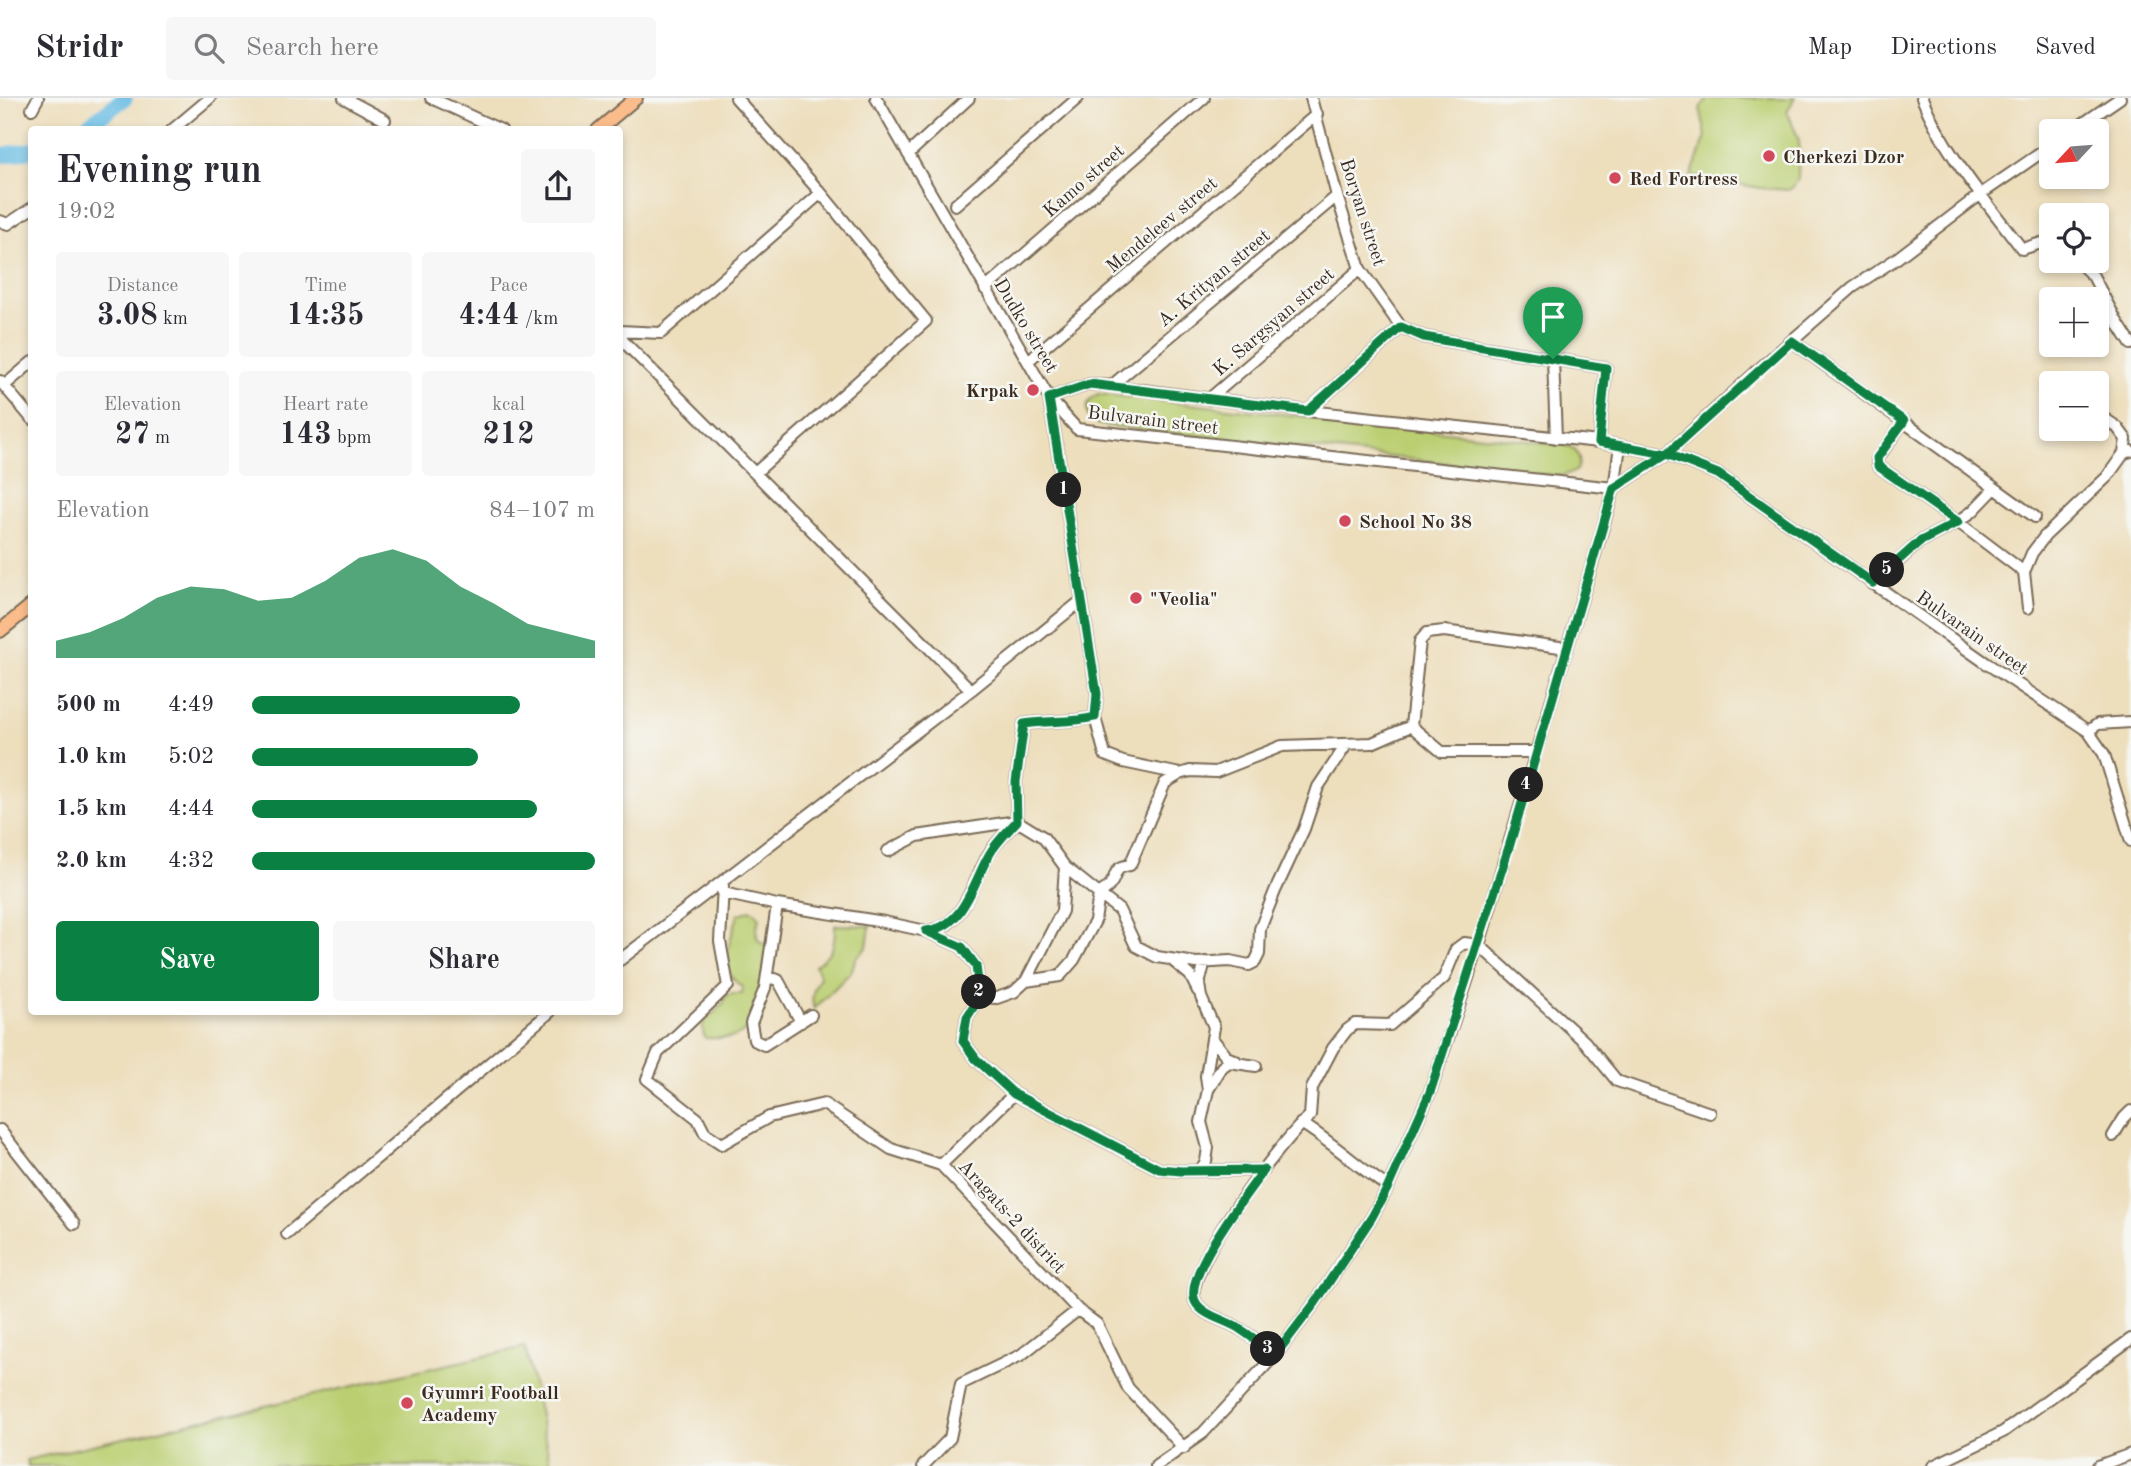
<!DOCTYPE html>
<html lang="en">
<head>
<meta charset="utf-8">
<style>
  :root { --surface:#fff; --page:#f7f7f7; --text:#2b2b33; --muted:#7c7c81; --line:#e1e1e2; --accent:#0b8043 }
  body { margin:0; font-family:"Old Standard TT",serif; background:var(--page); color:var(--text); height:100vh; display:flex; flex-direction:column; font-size:26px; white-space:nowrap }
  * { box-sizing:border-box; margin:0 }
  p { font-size:23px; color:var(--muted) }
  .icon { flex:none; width:38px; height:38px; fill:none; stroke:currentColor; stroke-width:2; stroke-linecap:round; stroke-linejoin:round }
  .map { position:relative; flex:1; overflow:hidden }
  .panel { position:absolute; left:28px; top:28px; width:595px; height:889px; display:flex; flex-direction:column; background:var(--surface); border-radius:7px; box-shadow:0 4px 10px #0003 }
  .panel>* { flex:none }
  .needle { width:46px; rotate:244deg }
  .fabs { position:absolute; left:2039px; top:21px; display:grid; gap:14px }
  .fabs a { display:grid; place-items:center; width:70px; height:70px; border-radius:7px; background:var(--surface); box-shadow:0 4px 10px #0003; font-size:35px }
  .pin { position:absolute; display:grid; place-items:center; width:60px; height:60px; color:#fff; margin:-72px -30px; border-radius:50% 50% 50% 0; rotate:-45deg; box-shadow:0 0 7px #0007 }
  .pin .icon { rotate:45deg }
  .km { position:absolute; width:35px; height:35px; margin:-18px; border-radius:50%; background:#222; color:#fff; font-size:19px; line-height:35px; text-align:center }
  .round { display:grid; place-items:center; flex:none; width:74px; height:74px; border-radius:7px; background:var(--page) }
  .headline { display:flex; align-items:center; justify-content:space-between; height:119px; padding:0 28px }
  h1 { font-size:38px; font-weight:600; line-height:52px }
  .figures { display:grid; grid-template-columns:repeat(3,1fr); gap:10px; height:119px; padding:7px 28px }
  .figures div { display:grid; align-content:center; border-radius:7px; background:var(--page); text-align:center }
  .figures b { font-size:30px; font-weight:600 }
  .figures small { font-size:19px; font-weight:400 }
  .figures p { font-size:19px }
  .chart { height:196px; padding:14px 28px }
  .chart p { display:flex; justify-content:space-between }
  .chart svg { width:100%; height:126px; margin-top:7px; fill:var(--accent); opacity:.7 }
  .primary-button { display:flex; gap:14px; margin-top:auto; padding:14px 28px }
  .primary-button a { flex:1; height:80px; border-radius:7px; background:var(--accent); color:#fff; font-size:28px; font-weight:600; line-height:80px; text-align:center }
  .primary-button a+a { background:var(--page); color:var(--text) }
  ul { padding:0 28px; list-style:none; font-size:23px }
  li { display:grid; grid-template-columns:112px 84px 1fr; align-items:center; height:52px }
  li i { height:18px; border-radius:9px; background:var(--accent) }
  header { display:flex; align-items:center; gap:42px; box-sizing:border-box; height:98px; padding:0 35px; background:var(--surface); border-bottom:2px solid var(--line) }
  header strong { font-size:33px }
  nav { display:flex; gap:38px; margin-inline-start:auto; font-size:24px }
  .search { width:490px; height:63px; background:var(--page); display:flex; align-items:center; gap:18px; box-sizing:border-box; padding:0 24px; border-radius:7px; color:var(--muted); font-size:26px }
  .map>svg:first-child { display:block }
  .green { fill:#bbcf72; stroke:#7b7c48; stroke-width:2 }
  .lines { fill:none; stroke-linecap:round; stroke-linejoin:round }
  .river { stroke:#66bce3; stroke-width:16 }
  .minor-casing { stroke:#796955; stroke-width:14 }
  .major-casing { stroke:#796955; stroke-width:16 }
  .minor { stroke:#fff; stroke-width:10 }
  .major { stroke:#fabc8b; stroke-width:12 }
  .route-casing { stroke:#fff; stroke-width:14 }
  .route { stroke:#0b8043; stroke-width:9 }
  .poi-dot { fill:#d1495b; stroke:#f6f6f2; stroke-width:2.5 }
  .labels { text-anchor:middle; stroke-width:5; stroke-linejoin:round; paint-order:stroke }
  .poi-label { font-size:19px; font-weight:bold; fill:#3b2a1e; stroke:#f6f6f2; text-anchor:start }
  .street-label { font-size:19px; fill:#3b2a1e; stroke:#f6f6f2 }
</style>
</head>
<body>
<header>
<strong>Stridr</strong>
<div class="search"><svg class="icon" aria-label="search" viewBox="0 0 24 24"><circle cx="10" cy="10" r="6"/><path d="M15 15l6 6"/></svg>Search here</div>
<nav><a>Map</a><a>Directions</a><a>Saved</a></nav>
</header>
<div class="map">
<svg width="2131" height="1368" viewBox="0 0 2131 1368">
  <rect width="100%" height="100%" fill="#f6f6f2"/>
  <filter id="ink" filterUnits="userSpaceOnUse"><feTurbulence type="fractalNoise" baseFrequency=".0143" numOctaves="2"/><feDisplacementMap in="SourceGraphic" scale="14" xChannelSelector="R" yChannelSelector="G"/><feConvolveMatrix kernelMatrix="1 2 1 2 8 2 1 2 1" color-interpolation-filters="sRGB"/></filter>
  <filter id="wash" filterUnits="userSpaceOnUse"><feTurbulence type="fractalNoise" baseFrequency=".00686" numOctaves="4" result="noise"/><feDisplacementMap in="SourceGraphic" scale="28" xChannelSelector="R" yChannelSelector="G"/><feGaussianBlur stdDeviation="1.57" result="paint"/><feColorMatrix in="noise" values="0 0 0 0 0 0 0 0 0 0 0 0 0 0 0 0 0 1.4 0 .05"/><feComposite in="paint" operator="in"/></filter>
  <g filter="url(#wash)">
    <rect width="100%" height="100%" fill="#eddebc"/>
    <path class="green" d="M 1708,0 L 1795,0 L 1787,13 L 1799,42 L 1798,82 L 1792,90 L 1788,92 L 1760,90 L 1691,78 L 1706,38 L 1700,10 Z
      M 1098,296 L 1565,347 C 1578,350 1583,362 1576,373 L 1562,378 L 1101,327 C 1083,322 1082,304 1098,296 Z
      M 750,812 L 755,814 L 759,819 C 757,831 752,844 767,847 C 764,868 760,922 742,935 C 732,942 717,940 705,940 C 694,915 725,917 725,898 L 731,896 L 742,896 L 743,890 C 740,887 734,883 731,878 C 721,861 733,835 738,817 Z
      M 835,827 L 870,828 L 867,849 L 856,860 L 851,874 L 814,911 C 810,900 814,889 820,879 L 815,868 C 833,853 835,850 835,827 Z
      M 525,1249 L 551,1368 L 28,1368 L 26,1362 Z"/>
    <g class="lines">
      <path class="river" d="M 82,32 L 125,0
        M 0,56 L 4,57 L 32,52"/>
    </g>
  </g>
  <g filter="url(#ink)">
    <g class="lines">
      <g class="minor-casing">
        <path id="minor" d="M 344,0 L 385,22
          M 431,0 L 501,32
          M 736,0 L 821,95 L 926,223 L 755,375
          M 876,0 L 1049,300 L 1097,596 L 1095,619 L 1105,657 L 1123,664 L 1180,676
          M 1311,0 L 1337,98 L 1360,171 L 1401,229 L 1424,239 L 1606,270 L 1599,344
          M 1922,0 C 1944,55 1986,103 2022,151 L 2051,142
          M 32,11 L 38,0
          M 172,32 L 210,0
          M 2072,33 L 2120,0
          M 908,56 L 969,0
          M 955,107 L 1078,0
          M 0,123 L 8,126 L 32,110
          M 2077,163 L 2093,178 L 2117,224 L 2131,246
          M 985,191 L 1204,0
          M 620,233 L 661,235 L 821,95
          M 620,240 L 971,592
          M 1792,243 L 2035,419
          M 1553,261 L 1556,340
          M 1028,263 L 1317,16
          M 0,283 L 32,321
          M 4,288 L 32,264
          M 1111,288 L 1337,98
          M 1049,300 L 1090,286 L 1111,288 L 1308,313 L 1599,344 L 1667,356 L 1718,376 L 1986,565 L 2088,633 L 2104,656 L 2131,743
          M 1049,300 L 1077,331 L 1614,390 L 1667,356 L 1766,265 L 1853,189 L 1896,161 L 1981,96 L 2051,48
          M 1209,301 L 1360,171
          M 1308,313 L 1401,229
          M 2096,315 L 2117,329 L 2126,341 L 2124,355
          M 1904,323 L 1877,361 L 1878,368 L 1958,424 L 2024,474 L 2028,510
          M 2024,474 L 2032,455 L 2045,438 L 2107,379 L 2124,355 L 2131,353
          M 1873,486 L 1919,444 L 1958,424 L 1973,413 L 1995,390
          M 1411,628 L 1420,543 L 1427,535 L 1444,533 L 1567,550
          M 2088,633 L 2098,626 L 2131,624
          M 888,753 L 917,738 L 1017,723 C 1008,733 996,744 989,756 C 973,783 964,830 928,833
          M 1065,769 L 1119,812 L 1136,848 L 1157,859 L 1196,865 L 1230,863 L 1249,867 L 1255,864 L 1259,856 L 1260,831 L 1275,793 L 1304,731 L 1318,689 L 1347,646
          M 723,788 L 720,843 L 728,888 L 658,955 L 647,981 L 698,1021 L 705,1035 L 722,1046 L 769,1019 L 824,1006 L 891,1051 L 941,1067
          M 723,795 L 777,807 L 884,824 L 926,833 L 962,849 L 976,868 L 980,899 L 967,919 L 963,943 L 976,961 L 1014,996 L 1159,1071 L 1181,1073 L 1264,1072
          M 777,807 L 765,890 L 751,925 L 754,942 L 764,947 L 811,917
          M 620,862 L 971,592 L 1081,503
          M 1173,863 L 1190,877 L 1198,893
          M 767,879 L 778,882 L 801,924
          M 1026,883 L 1060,878 L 1074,862 L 1095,823 L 1099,796 C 1102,793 1107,791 1109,788 C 1119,777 1111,770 1130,767 L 1165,685 L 1180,676 L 1190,673 L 1216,674 L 1282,648 L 1372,645 L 1411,628 L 1442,654 L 1536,654
          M 980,899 L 997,900 L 1014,894 L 1026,883 L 1062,813 L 1065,769 L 1043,739 L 1017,723 L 1016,684 L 1024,626 C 1049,622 1070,625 1095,619
          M 1212,940 L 1227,959 L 1236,963
          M 1208,992 L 1222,969 L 1229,964 L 1256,968
          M 1014,996 L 941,1067 L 1078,1212 L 1097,1226 L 1128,1290 L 1184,1350
          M 1301,1025 C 1332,1044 1358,1069 1388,1089
          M 0,1032 L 74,1126
          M 2113,1038 L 2124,1020 L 2131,1013
          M 1200,1073 L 1206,1063 L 1208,1050 L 1201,1024 L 1208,992 L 1206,978 L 1214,929 L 1201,899 L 1199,886 L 1205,864
          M 287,1136 L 550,914
          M 1276,1256 C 1264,1247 1252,1239 1240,1231 C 1227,1222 1202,1218 1195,1203 C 1181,1173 1285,1038 1310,1018 L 1312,990 L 1333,950 L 1347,932 L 1355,926 L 1390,927 L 1444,880 L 1456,851 L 1464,845 L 1479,847 L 1585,944 L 1617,983 L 1710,1015
          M 923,1368 L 950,1340 L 961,1286 L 1021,1257 L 1078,1212
          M 1156,1368 L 1203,1335 L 1276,1256 L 1315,1205 L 1372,1119 L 1388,1089 L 1430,994 L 1479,847 L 1603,429 L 1614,390 L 1620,348
          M 1933,1368 L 2003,1334 L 2131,1241
          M 2098,1368 L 2131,1356"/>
      </g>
      <g class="major-casing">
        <path id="major" d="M 598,32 L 636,0
          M 0,533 L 32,507"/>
      </g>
      <use href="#minor" class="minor"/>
      <use href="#major" class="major"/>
    </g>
  </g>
  <g class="lines" filter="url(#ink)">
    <g class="route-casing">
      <path id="route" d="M 1553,261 L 1424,239 L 1401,229 L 1308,313 L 1090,286 L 1049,300 L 1097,596 L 1095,619 C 1071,625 1049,622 1024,626 L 1016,684 L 1017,723 C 1008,733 996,744 989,757 C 973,785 964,830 926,833 L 962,849 L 976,868 L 980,899 L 967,919 L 963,943 L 976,961 L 1014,996 L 1159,1071 L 1181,1073 L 1264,1072 C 1248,1094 1183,1177 1195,1203 C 1202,1218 1227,1222 1240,1231 C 1252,1239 1264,1248 1276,1256 L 1315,1205 L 1372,1119 L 1388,1089 L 1430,994 L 1510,746 L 1614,390 L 1667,356 L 1718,376 L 1873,485 L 1919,444 L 1958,424 L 1878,368 L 1877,360 L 1904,323 L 1792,243 L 1667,356 L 1599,344 L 1606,270 L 1553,261"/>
    </g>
    <use href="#route" class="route"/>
  </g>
  <g class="poi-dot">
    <circle cx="1769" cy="58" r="7"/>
    <circle cx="1615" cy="80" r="7"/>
    <circle cx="1033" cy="292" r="7"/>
    <circle cx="1345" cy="423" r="7"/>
    <circle cx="1136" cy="500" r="7"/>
    <circle cx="407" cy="1305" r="7"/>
  </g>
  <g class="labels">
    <g class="poi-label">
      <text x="1783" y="65">Cherkezi Dzor</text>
      <text x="1629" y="87">Red Fortress</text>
      <text x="1019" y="299" text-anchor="end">Krpak</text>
      <text x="1359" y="430">School No 38</text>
      <text x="1150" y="507">"Veolia"</text>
      <text x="421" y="1301">Gyumri Football<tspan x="421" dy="22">Academy</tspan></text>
    </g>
    <g class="street-label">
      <text transform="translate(1083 82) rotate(-41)" y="7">Kamo street</text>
      <text transform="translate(1364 114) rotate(72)" y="7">Boryan street</text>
      <text transform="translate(1161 126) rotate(-40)" y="7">Mendeleev street</text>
      <text transform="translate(1213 179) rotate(-40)" y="7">A. Krityan street</text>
      <text transform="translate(1273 223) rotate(-41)" y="7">K. Sargsyan street</text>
      <text transform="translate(1027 227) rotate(59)" y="7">Dudko street</text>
      <text transform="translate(1153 321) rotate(7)" y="7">Bulvarain street</text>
      <text transform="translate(1973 534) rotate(35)" y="7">Bulvarain street</text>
      <text transform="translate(1013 1118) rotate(47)" y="7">Aragats-2 district</text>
    </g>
  </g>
</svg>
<div class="fabs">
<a><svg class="needle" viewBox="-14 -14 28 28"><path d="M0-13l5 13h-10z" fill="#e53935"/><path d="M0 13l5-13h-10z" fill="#7c7c81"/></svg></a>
<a><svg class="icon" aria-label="locate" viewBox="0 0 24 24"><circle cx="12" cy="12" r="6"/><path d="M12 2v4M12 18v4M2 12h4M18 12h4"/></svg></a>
<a>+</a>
<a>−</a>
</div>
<div class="pin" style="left:1553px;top:261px;background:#1e9e55"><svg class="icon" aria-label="arrive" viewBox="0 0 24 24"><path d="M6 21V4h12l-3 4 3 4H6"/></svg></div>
<b class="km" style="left:1064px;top:392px">1</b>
<b class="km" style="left:979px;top:894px">2</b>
<b class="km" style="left:1268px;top:1251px">3</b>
<b class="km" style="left:1526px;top:687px">4</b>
<b class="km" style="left:1887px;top:472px">5</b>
<section class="panel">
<div class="headline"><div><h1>Evening run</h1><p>19:02</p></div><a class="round"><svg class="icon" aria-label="share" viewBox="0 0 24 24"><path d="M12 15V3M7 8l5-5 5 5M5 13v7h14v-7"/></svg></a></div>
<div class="figures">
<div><p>Distance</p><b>3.08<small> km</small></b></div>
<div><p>Time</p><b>14:35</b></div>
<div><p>Pace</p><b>4:44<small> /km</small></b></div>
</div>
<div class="figures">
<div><p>Elevation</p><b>27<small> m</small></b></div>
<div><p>Heart rate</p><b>143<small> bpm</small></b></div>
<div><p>kcal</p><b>212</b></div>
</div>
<div class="chart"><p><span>Elevation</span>84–107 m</p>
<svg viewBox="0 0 160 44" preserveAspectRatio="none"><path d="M0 44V38L10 35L20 30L30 23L40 19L50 20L60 24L70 23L80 17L90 9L100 6L110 10L120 19L130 25L140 32L150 35L160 38V44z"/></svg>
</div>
<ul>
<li><b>500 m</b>4:49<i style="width:78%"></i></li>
<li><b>1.0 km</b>5:02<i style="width:66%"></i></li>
<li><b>1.5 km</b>4:44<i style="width:83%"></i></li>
<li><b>2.0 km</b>4:32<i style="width:100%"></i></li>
</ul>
<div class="primary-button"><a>Save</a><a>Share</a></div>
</section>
</div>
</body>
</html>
